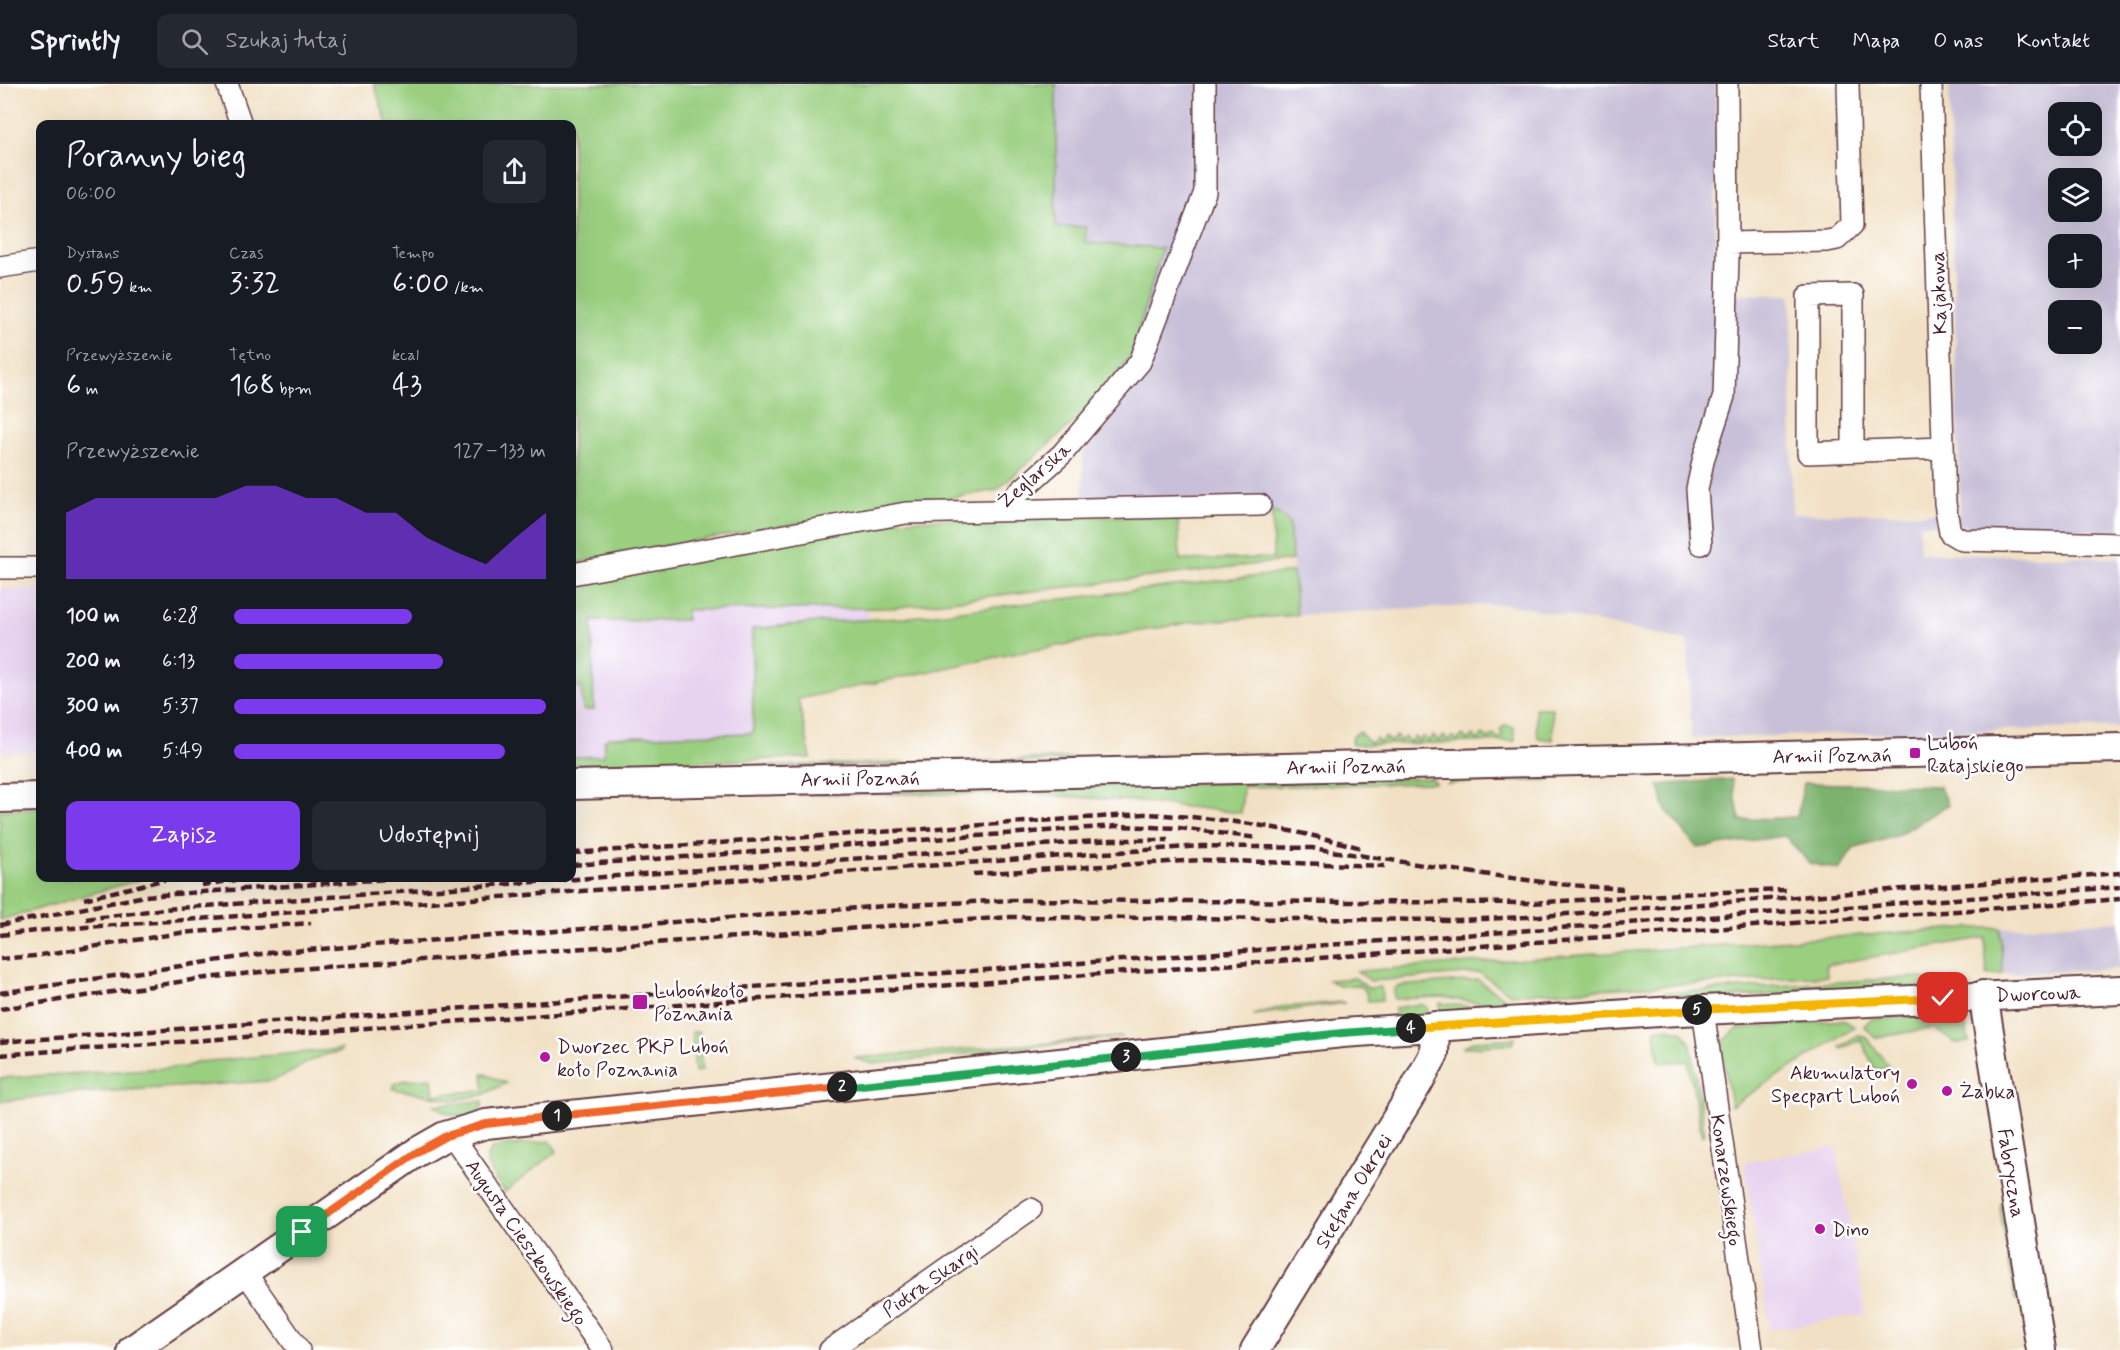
<!DOCTYPE html>
<html lang="pl">
<head>
<meta charset="utf-8">
<style>
  :root { --surface:#171b24; --page:#242831; --text:#f1f3f6; --muted:#9ea1a6; --line:#363941; --accent:#7c3aed }
  body { margin:0; font-family:Mynerve,sans-serif; background:var(--page); color:var(--text); height:100vh; display:flex; flex-direction:column; font-size:22px; white-space:nowrap }
  * { box-sizing:border-box; margin:0 }
  p { font-size:20px; color:var(--muted) }
  .icon { flex:none; width:33px; height:33px; fill:none; stroke:currentColor; stroke-width:2; stroke-linecap:round; stroke-linejoin:round }
  .map { position:relative; flex:1; overflow:hidden }
  .drawer { position:absolute; left:36px; top:36px; width:540px; height:762px; display:flex; flex-direction:column; background:var(--surface); border-radius:12px; box-shadow:0 6px 24px #0002 }
  .drawer>* { flex:none }
  .fabs { position:absolute; left:2048px; top:18px; display:grid; gap:12px }
  .fabs a { display:grid; place-items:center; width:54px; height:54px; border-radius:12px; background:var(--surface); box-shadow:0 6px 24px #0002; font-size:30px }
  .pin { position:absolute; display:grid; place-items:center; width:51px; height:51px; color:#fff; margin:-26px; border-radius:12px; box-shadow:0 3px 9px #0006 }
  .km { position:absolute; width:30px; height:30px; margin:-15px; border-radius:50%; background:#222; color:#fff; font-size:16px; line-height:30px; text-align:center }
  .round { display:grid; place-items:center; flex:none; width:63px; height:63px; border-radius:12px; background:var(--page) }
  .headline { display:flex; align-items:center; justify-content:space-between; height:102px; padding:0 30px }
  h1 { font-size:33px; font-weight:600; line-height:45px }
  .figures { display:grid; grid-template-columns:repeat(3,1fr); gap:9px; height:102px; padding:6px 30px }
  .figures div { display:grid; align-content:center }
  .figures b { font-size:30px; font-weight:600 }
  .figures small { font-size:16px; font-weight:400 }
  .figures p { font-size:16px }
  .chart { height:168px; padding:12px 30px }
  .chart p { display:flex; justify-content:space-between }
  .chart svg { width:100%; height:108px; margin-top:6px; fill:var(--accent); opacity:.7 }
  .button { display:flex; gap:12px; margin-top:auto; padding:12px 30px }
  .button a { flex:1; height:69px; border-radius:12px; background:var(--accent); color:#fff; font-size:24px; font-weight:600; line-height:69px; text-align:center }
  .button a+a { background:var(--page); color:var(--text) }
  ul { padding:0 30px; list-style:none; font-size:20px }
  li { display:grid; grid-template-columns:96px 72px 1fr; align-items:center; height:45px }
  li i { height:15px; border-radius:8px; background:var(--accent) }
  header { display:flex; align-items:center; gap:36px; box-sizing:border-box; height:84px; padding:0 30px; background:var(--surface); border-bottom:2px solid var(--line) }
  header strong { font-size:28px }
  nav { display:flex; gap:33px; margin-inline-start:auto; font-size:21px }
  .search { width:420px; height:54px; background:var(--page); display:flex; align-items:center; gap:15px; box-sizing:border-box; padding:0 21px; border-radius:12px; color:var(--muted); font-size:22px }
  .map>svg:first-child { display:block }
  .built { fill:#e7d2ef }
  .industrial { fill:#c8bfd8; fill-rule:evenodd }
  .green { fill:#9acf80; stroke:#727756; stroke-width:1.5 }
  .forest { fill:#7bb26e; stroke:#62684c; stroke-width:1.5 }
  .lines { fill:none; stroke-linecap:round; stroke-linejoin:round }
  .street-casing { stroke:#633c42; stroke-width:24 }
  .secondary-casing { stroke:#633c42; stroke-width:32 }
  .street { stroke:#fff; stroke-width:21 }
  .secondary { stroke:#fff; stroke-width:28 }
  .rail { stroke:#4a1f2b; stroke-width:4.5; stroke-dasharray:9 4.5; stroke-linecap:butt }
  .split-1-casing { stroke:#fff; stroke-width:12 }
  .split-2-casing { stroke:#fff; stroke-width:12 }
  .split-3-casing { stroke:#fff; stroke-width:12 }
  .split-4-casing { stroke:#fff; stroke-width:12 }
  .split-5-casing { stroke:#fff; stroke-width:12 }
  .split-6-casing { stroke:#fff; stroke-width:12 }
  .split-1 { stroke:#f0652b; stroke-width:8 }
  .split-2 { stroke:#f0652b; stroke-width:8 }
  .split-3 { stroke:#22a559; stroke-width:8 }
  .split-4 { stroke:#22a559; stroke-width:8 }
  .split-5 { stroke:#f5b400; stroke-width:8 }
  .split-6 { stroke:#f5b400; stroke-width:8 }
  .poi-dot { fill:#b5179e; stroke:#fff; stroke-width:2 }
  .labels { text-anchor:middle; stroke-width:5; stroke-linejoin:round; paint-order:stroke }
  .street-label { font-size:20px; fill:#4a1f2b; stroke:#fff }
  .poi-label { font-size:20px; fill:#4a1f2b; stroke:#fff; text-anchor:start }
</style>
</head>
<body>
<header>
<strong>Sprintly</strong>
<div class="search"><svg class="icon" aria-label="search" viewBox="0 0 24 24"><circle cx="10" cy="10" r="6"/><path d="M15 15l6 6"/></svg>Szukaj tutaj</div>
<nav><a>Start</a><a>Mapa</a><a>O nas</a><a>Kontakt</a></nav>
</header>
<div class="map">
<svg width="2120" height="1266" viewBox="0 0 2120 1266">
  <rect width="100%" height="100%" fill="#fff"/>
  <filter id="ink" filterUnits="userSpaceOnUse"><feTurbulence type="fractalNoise" baseFrequency=".0167" numOctaves="2"/><feDisplacementMap in="SourceGraphic" scale="12" xChannelSelector="R" yChannelSelector="G"/><feConvolveMatrix kernelMatrix="1 2 1 2 8 2 1 2 1" color-interpolation-filters="sRGB"/></filter>
  <filter id="wash" filterUnits="userSpaceOnUse"><feTurbulence type="fractalNoise" baseFrequency=".008" numOctaves="4" result="noise"/><feDisplacementMap in="SourceGraphic" scale="24" xChannelSelector="R" yChannelSelector="G"/><feGaussianBlur stdDeviation="1.35" result="paint"/><feColorMatrix in="noise" values="0 0 0 0 0 0 0 0 0 0 0 0 0 0 0 0 0 1.4 0 .05"/><feComposite in="paint" operator="in"/></filter>
  <g filter="url(#wash)">
    <rect width="100%" height="100%" fill="#f1e0c3"/>
    <path class="built" d="M 867,469 L 870,600 L 798,615 L 811,674 L 572,676 L 572,522 Z
      M 0,504 L 40,505 L 40,668 L 0,669 Z
      M 1836,1063 L 1866,1230 L 1770,1246 L 1744,1078 Z"/>
    <path class="industrial" d="M 1056,0 L 1716,0 L 1715,210 L 1791,211 L 1792,430 L 1960,429 L 1949,0 L 2120,0 L 2120,447 L 1919,440 L 1920,469 L 2120,474 L 2120,643 L 1691,654 L 1688,557 L 1507,520 L 1297,531 L 1289,438 L 1257,414 L 1083,419 L 1083,330 L 1161,164 L 1085,159 L 1056,143 ZM 2058,28 L 2091,28 L 2091,62 L 2058,62 ZM 2058,94 L 2091,94 L 2091,128 L 2058,128 ZM 2058,160 L 2091,160 L 2091,194 L 2058,194 ZM 2058,226 L 2091,226 L 2091,260 L 2058,260 Z
      M 2120,837 L 2120,885 L 2003,890 L 2000,844 Z"/>
    <path class="green" d="M 374,0 L 1056,0 L 1056,143 L 1086,143 L 1085,159 L 1162,164 L 1131,272 L 1083,330 L 997,406 L 616,470 L 572,480 L 572,40 L 387,40 Z
      M 1263,419 L 1289,438 L 1292,476 L 892,524 L 686,526 L 686,536 L 592,537 L 594,626 L 583,626 L 581,603 L 572,603 L 572,501 L 893,436 L 1178,432 L 1180,476 L 1273,474 L 1272,429 L 1263,428 Z
      M 1293,488 L 1297,531 L 1192,538 L 1007,571 L 798,615 L 811,674 L 572,681 L 572,673 L 604,672 L 604,657 L 609,653 L 753,649 L 752,545 L 818,538 L 902,534 Z
      M 1535,624 L 1552,624 L 1553,656 L 1538,654 Z
      M 1504,641 L 1514,643 L 1515,657 L 1352,661 L 1353,652 L 1359,648 L 1370,659 L 1376,654 L 1380,658 L 1385,653 L 1390,658 L 1396,652 L 1400,657 L 1405,653 L 1410,658 L 1414,653 L 1419,657 L 1423,652 L 1429,657 L 1433,652 L 1439,657 L 1444,652 L 1447,656 L 1453,652 L 1457,656 L 1463,651 L 1467,656 L 1473,651 L 1478,656 L 1483,651 L 1488,655 L 1494,650 L 1498,655 L 1503,651 L 1500,647 Z
      M 1197,671 L 1197,674 L 572,689 L 572,687 Z
      M 1551,689 L 1551,696 L 1448,699 L 1453,693 Z
      M 1432,694 L 1435,699 L 1243,703 L 1241,729 L 1133,717 L 1033,710 L 790,710 Z
      M 40,725 L 40,794 L 145,794 L 0,836 L 0,726 Z
      M 1962,844 L 2000,844 L 2003,890 L 1987,891 L 1985,854 L 1982,854 L 1826,881 L 1827,892 L 1511,910 L 1480,889 L 1371,897 L 1357,887 Z
      M 1919,893 L 1938,901 L 1665,917 L 1665,909 Z
      M 1355,894 L 1368,904 L 1381,903 L 1382,916 L 1368,917 L 1366,908 L 1358,901 L 1339,902 L 1329,896 Z
      M 1478,896 L 1511,918 L 1652,910 L 1652,918 L 1581,922 L 1483,920 L 1443,913 L 1394,915 L 1394,905 L 1398,902 Z
      M 1342,918 L 1345,919 L 1253,931 L 1282,923 Z
      M 1440,919 L 1480,924 L 1540,927 L 1440,932 Z
      M 1422,920 L 1427,924 L 1430,933 L 1396,936 L 1395,924 Z
      M 1949,931 L 1965,940 L 1969,958 L 1955,959 L 1933,944 L 1875,954 L 1864,942 L 1871,935 Z
      M 1843,936 L 1855,943 L 1731,1022 L 1722,964 L 1726,955 L 1737,945 Z
      M 1667,944 L 1683,948 L 1691,961 L 1705,1050 L 1702,1052 L 1688,977 L 1659,979 L 1655,945 Z
      M 692,948 L 699,948 L 702,987 L 695,988 Z
      M 1857,951 L 1865,952 L 1889,982 L 1881,986 L 1874,984 L 1861,955 L 1841,965 L 1840,963 Z
      M 1122,953 L 873,980 L 854,974 Z
      M 1515,954 L 1513,960 L 1462,964 L 1474,957 Z
      M 341,965 L 340,968 C 306,972 301,988 270,997 L 50,1011 L 0,1018 L 0,994 L 184,983 L 199,978 Z
      M 483,989 L 506,999 L 483,1011 L 453,1016 L 393,1005 L 394,1000 L 405,996 L 432,994 L 434,1011 L 484,1006 Z
      M 483,1017 L 480,1030 C 461,1034 449,1033 434,1021 Z
      M 550,1057 L 557,1067 L 505,1108 C 496,1096 474,1072 497,1063 Z
      M 2001,1120 L 2010,1142 L 2022,1214 L 2015,1215 L 2000,1125 Z"/>
    <path class="forest" d="M 1732,695 L 1740,736 L 1797,733 L 1804,699 L 1939,702 L 1948,721 L 1896,752 L 1853,765 L 1839,786 L 1809,779 L 1785,752 L 1697,764 L 1664,723 L 1659,701 Z"/>
  </g>
  <g filter="url(#ink)">
    <g class="lines">
      <g class="street-casing">
        <path id="street" d="M 227,0 L 241,40
          M 1931,0 L 1945,419 L 1950,449 L 1962,456 L 2120,460
          M 1728,159 L 1827,157 L 1837,155 L 1852,141 L 1848,0
          M 0,183 L 40,177
          M 1853,367 L 1853,211 L 1808,212 L 1808,369 L 1943,364
          M 998,427 L 1062,370 L 1140,278 L 1205,108 L 1205,0
          M 1701,460 L 1697,405 L 1704,373 L 1724,312 L 1728,173 L 1727,0
          M 0,484 L 40,484
          M 572,490 L 906,429 L 1260,421
          M 1703,926 L 1752,1266
          M 451,1050 L 603,1266
          M 245,1188 L 299,1266
          M 830,1266 L 1031,1125"/>
      </g>
      <g class="secondary-casing">
        <path id="secondary" d="M 572,701 L 2120,664
          M 0,714 L 40,713
          M 1983,911 L 2041,1266
          M 132,1266 L 417,1068 L 445,1052 L 486,1040 L 1342,949 L 1659,928 L 2120,906
          M 1255,1266 L 1417,1001 L 1434,970 L 1435,942"/>
      </g>
      <use href="#street" class="street"/>
      <use href="#secondary" class="secondary"/>
      <path class="rail" d="M 572,769 L 1144,730 C 1218,733 1291,744 1361,764
        M 572,781 L 1116,742 L 1179,744 L 1258,754
        M 1468,788 L 1557,800 L 1623,805
        M 973,790 L 1201,776 L 1385,782
        M 202,801 L 249,794
        M 84,815 L 171,794
        M 86,835 L 164,825 L 1111,756 L 1168,756
        M 0,841 L 145,812 L 402,794
        M 0,851 L 46,846 L 1201,762 L 1312,764 L 1475,789
        M 0,875 L 34,872 L 180,849 L 311,839
        M 0,909 L 268,869 L 885,822 L 1014,816 L 1529,819 L 1696,809 L 1786,806
        M 0,925 L 198,895 L 270,887 L 1010,833 L 1459,836 L 1526,833 L 2120,789
        M 0,958 L 2120,803
        M 0,971 L 2120,815"/>
    </g>
  </g>
  <g class="lines" filter="url(#ink)">
    <g class="split-1-casing">
      <path id="split-1" d="M 302,1148 L 417,1068 L 446,1052 L 486,1040 L 557,1032"/>
    </g>
    <g class="split-2-casing">
      <path id="split-2" d="M 557,1032 L 842,1003"/>
    </g>
    <g class="split-3-casing">
      <path id="split-3" d="M 842,1003 L 1126,973"/>
    </g>
    <g class="split-4-casing">
      <path id="split-4" d="M 1126,973 L 1342,949 L 1411,944"/>
    </g>
    <g class="split-5-casing">
      <path id="split-5" d="M 1411,944 L 1697,926"/>
    </g>
    <g class="split-6-casing">
      <path id="split-6" d="M 1697,926 L 1943,914"/>
    </g>
    <use href="#split-1" class="split-1"/>
    <use href="#split-2" class="split-2"/>
    <use href="#split-3" class="split-3"/>
    <use href="#split-4" class="split-4"/>
    <use href="#split-5" class="split-5"/>
    <use href="#split-6" class="split-6"/>
  </g>
  <g class="poi-dot">
    <rect x="1909" y="663" width="12" height="12" rx="3"/>
    <rect x="632" y="910" width="16" height="16" rx="3"/>
    <circle cx="545" cy="973" r="6"/>
    <circle cx="1912" cy="1000" r="6"/>
    <circle cx="1947" cy="1007" r="6"/>
    <circle cx="1820" cy="1145" r="6"/>
  </g>
  <g class="labels">
    <g class="street-label">
      <text transform="translate(1938 209) rotate(-92)" y="7">Kajakowa</text>
      <text transform="translate(1034 391) rotate(-41)" y="7">Żeglarska</text>
      <text transform="translate(1832 671) rotate(-1)" y="7">Armii Poznań</text>
      <text transform="translate(1346 682) rotate(-1)" y="7">Armii Poznań</text>
      <text transform="translate(860 694) rotate(-1)" y="7">Armii Poznań</text>
      <text transform="translate(2038 909) rotate(-2)" y="7">Dworcowa</text>
      <text transform="translate(2012 1089) rotate(81)" y="7">Fabryczna</text>
      <text transform="translate(1727 1096) rotate(82)" y="7">Konarzewskiego</text>
      <text transform="translate(1353 1107) rotate(-59)" y="7">Stefana Okrzei</text>
      <text transform="translate(527 1158) rotate(55)" y="7">Augusta Cieszkowskiego</text>
      <text transform="translate(930 1196) rotate(-35)" y="7">Piotra Skargi</text>
    </g>
    <g class="poi-label">
      <text x="1927" y="665">Luboń<tspan x="1927" dy="23">Ratajskiego</tspan></text>
      <text x="654" y="913">Luboń koło<tspan x="654" dy="23">Poznania</tspan></text>
      <text x="557" y="969">Dworzec PKP Luboń<tspan x="557" dy="23">koło Poznania</tspan></text>
      <text x="1900" y="995" text-anchor="end">Akumulatory<tspan x="1900" dy="23">Specpart Luboń</tspan></text>
      <text x="1959" y="1014">Żabka</text>
      <text x="1832" y="1152">Dino</text>
    </g>
  </g>
</svg>
<div class="fabs">
<a><svg class="icon" aria-label="locate" viewBox="0 0 24 24"><circle cx="12" cy="12" r="6"/><path d="M12 2v4M12 18v4M2 12h4M18 12h4"/></svg></a>
<a><svg class="icon" aria-label="layers" viewBox="0 0 24 24"><path d="M12 4l9 5-9 5-9-5zM3 14l9 5 9-5"/></svg></a>
<a>+</a>
<a>−</a>
</div>
<div class="pin" style="left:302px;top:1148px;background:#1e9e55"><svg class="icon" aria-label="arrive" viewBox="0 0 24 24"><path d="M6 21V4h12l-3 4 3 4H6"/></svg></div>
<div class="pin" style="left:1943px;top:914px;background:#d93025"><svg class="icon" aria-label="check" viewBox="0 0 24 24"><path d="M5 12l5 5 9-10"/></svg></div>
<b class="km" style="left:557px;top:1032px">1</b>
<b class="km" style="left:842px;top:1003px">2</b>
<b class="km" style="left:1126px;top:973px">3</b>
<b class="km" style="left:1411px;top:944px">4</b>
<b class="km" style="left:1697px;top:926px">5</b>
<section class="drawer">
<div class="headline"><div><h1>Poranny bieg</h1><p>06:00</p></div><a class="round"><svg class="icon" aria-label="share" viewBox="0 0 24 24"><path d="M12 15V3M7 8l5-5 5 5M5 13v7h14v-7"/></svg></a></div>
<div class="figures">
<div><p>Dystans</p><b>0.59<small> km</small></b></div>
<div><p>Czas</p><b>3:32</b></div>
<div><p>Tempo</p><b>6:00<small> /km</small></b></div>
</div>
<div class="figures">
<div><p>Przewyższenie</p><b>6<small> m</small></b></div>
<div><p>Tętno</p><b>168<small> bpm</small></b></div>
<div><p>kcal</p><b>43</b></div>
</div>
<div class="chart"><p><span>Przewyższenie</span>127–133 m</p>
<svg viewBox="0 0 160 44" preserveAspectRatio="none"><path d="M0 44V17L10 11L20 11L30 11L40 11L50 11L60 6L70 6L80 11L90 11L100 17L110 17L120 27L130 33L140 38L150 27L160 17V44z"/></svg>
</div>
<ul>
<li><b>100 m</b>6:28<i style="width:57%"></i></li>
<li><b>200 m</b>6:13<i style="width:67%"></i></li>
<li><b>300 m</b>5:37<i style="width:100%"></i></li>
<li><b>400 m</b>5:49<i style="width:87%"></i></li>
</ul>
<div class="button"><a>Zapisz</a><a>Udostępnij</a></div>
</section>
</div>
</body>
</html>
